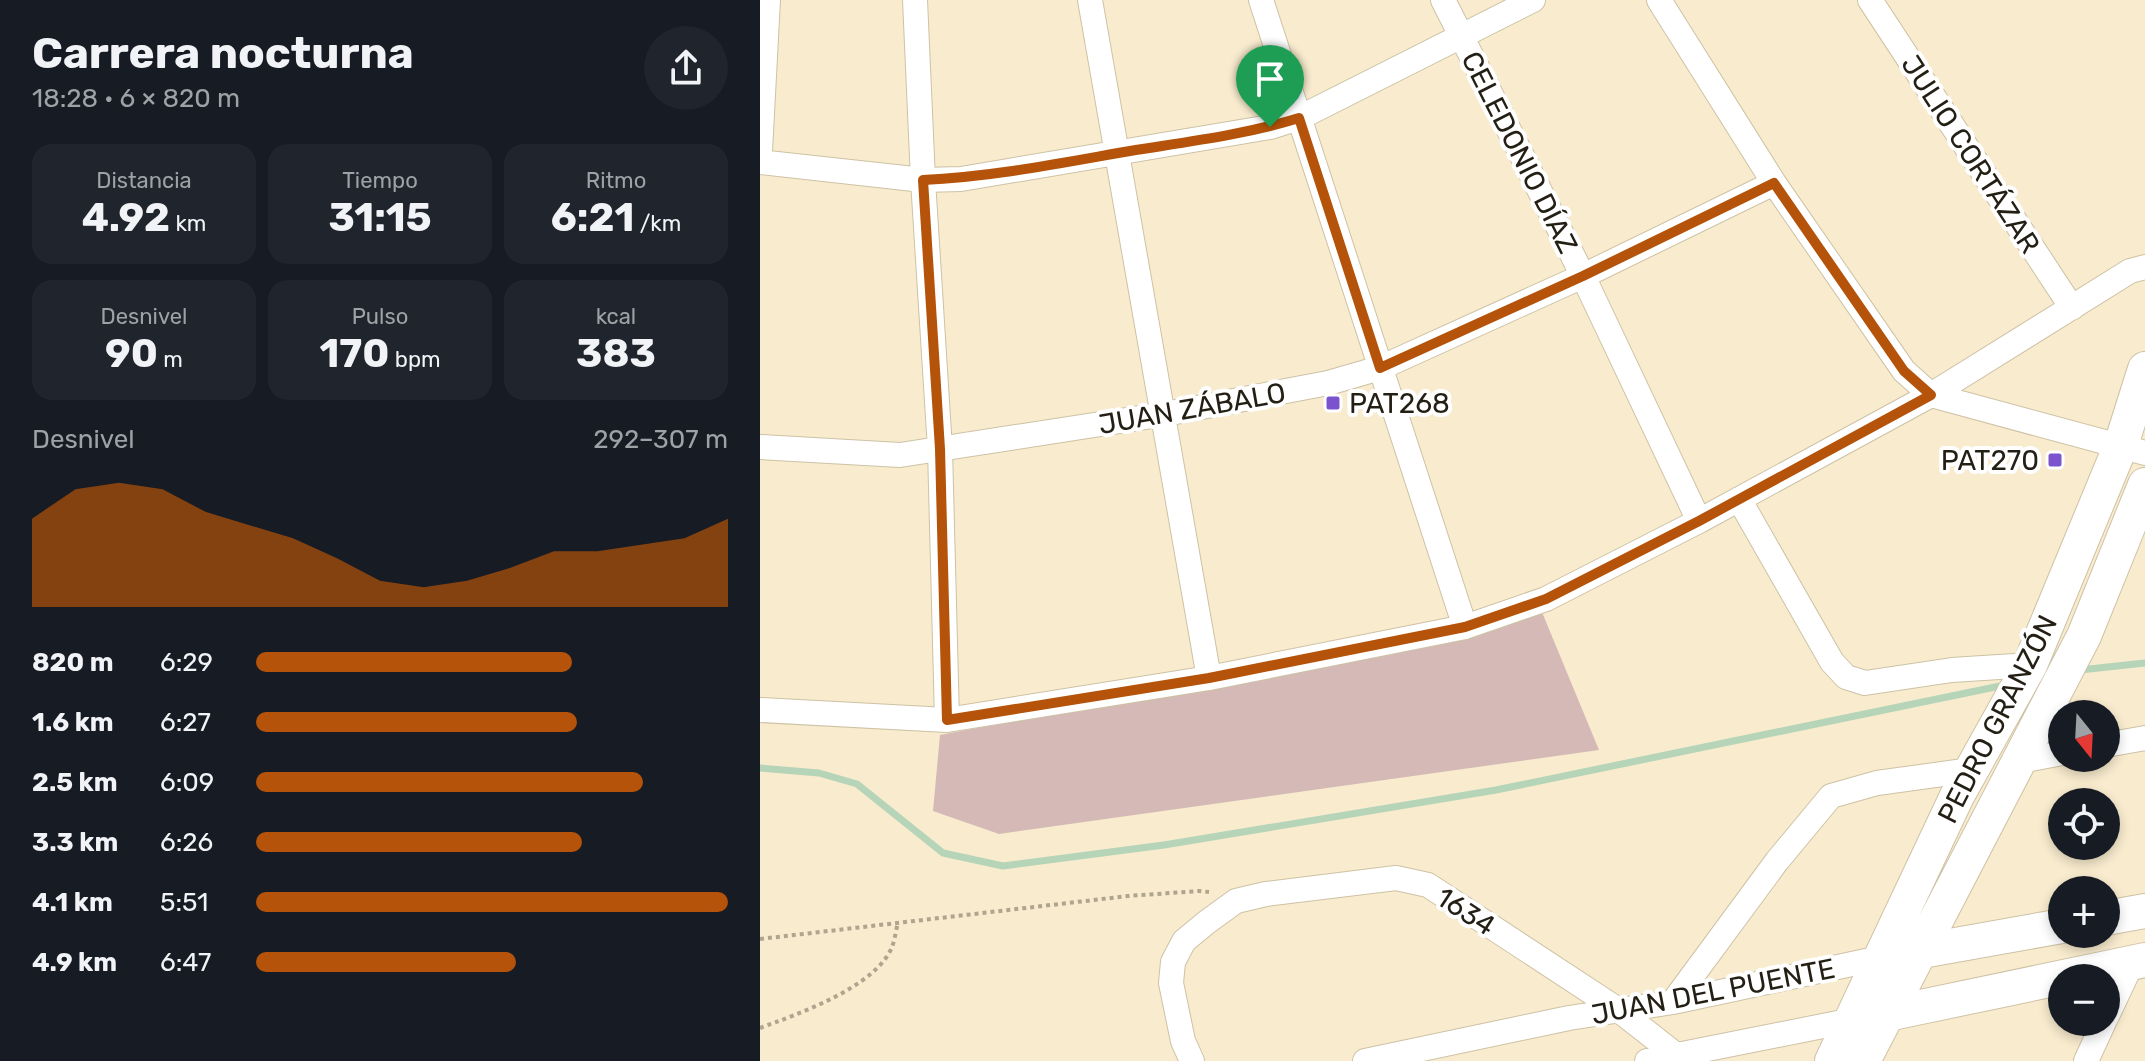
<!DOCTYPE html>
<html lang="es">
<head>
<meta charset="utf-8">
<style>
  :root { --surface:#171b24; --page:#20242c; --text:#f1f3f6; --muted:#9ea1a6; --accent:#b45309 }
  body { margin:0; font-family:Rubik,sans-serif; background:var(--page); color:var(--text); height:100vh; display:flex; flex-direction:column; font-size:30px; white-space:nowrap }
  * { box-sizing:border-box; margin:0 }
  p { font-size:26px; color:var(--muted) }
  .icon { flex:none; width:44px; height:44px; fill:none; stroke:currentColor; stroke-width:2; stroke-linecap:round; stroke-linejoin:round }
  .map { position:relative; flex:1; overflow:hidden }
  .sheet { display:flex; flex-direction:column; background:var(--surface); width:760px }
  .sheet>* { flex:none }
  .needle { width:52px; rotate:162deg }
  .tools { position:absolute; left:1288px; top:700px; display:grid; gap:16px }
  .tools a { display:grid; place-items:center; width:72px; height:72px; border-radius:50%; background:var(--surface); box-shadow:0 4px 12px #0003; font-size:40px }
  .pin { position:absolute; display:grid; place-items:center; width:68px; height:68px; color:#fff; margin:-82px -34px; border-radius:50% 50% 50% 0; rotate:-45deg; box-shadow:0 0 8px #0007 }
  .pin .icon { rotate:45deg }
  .round { display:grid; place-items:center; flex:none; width:84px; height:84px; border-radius:42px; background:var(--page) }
  .head { display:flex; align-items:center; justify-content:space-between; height:136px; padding:0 32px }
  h1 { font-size:44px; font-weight:700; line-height:60px }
  .figures { display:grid; grid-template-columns:repeat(3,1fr); gap:12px; height:136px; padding:8px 32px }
  .figures div { display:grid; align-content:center; border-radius:20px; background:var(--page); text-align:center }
  .figures b { font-size:40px; font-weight:700 }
  .figures small { font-size:22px; font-weight:400 }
  .figures p { font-size:22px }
  .chart { height:224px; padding:16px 32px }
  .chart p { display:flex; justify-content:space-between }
  .chart svg { width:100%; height:144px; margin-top:8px; fill:var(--accent); opacity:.7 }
  ul { padding:0 32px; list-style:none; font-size:26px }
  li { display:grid; grid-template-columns:128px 96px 1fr; align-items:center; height:60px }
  li i { height:20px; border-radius:10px; background:var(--accent) }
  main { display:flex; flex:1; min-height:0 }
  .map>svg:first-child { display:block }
  .green { fill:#d4b9b6 }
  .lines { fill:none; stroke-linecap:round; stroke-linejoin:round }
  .stream { stroke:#b5d4b8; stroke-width:7 }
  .street-casing { stroke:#cec2a5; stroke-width:26 }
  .secondary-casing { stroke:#cec2a5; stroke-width:36 }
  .path { stroke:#afa58e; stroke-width:4; stroke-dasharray:4 4; stroke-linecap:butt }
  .street { stroke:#fff; stroke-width:24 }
  .secondary { stroke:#fff; stroke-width:34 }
  .route-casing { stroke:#fff; stroke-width:16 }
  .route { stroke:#b45309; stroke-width:10 }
  .poi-dot { fill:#7b53cd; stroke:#fff; stroke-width:3 }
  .labels { text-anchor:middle; stroke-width:8; stroke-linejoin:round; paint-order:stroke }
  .street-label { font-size:28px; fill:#241f15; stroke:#fff }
  .poi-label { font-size:28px; fill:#241f15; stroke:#fff; text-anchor:start }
</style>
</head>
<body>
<main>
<section class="sheet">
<div class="head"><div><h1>Carrera nocturna</h1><p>18:28 · 6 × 820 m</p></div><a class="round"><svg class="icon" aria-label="share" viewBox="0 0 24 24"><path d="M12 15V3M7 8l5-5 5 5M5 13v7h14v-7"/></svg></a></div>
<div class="figures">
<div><p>Distancia</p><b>4.92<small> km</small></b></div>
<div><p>Tiempo</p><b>31:15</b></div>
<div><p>Ritmo</p><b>6:21<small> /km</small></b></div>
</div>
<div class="figures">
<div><p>Desnivel</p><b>90<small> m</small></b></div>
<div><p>Pulso</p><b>170<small> bpm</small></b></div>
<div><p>kcal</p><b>383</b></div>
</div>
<div class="chart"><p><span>Desnivel</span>292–307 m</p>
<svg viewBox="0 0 160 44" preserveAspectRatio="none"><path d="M0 44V17L10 8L20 6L30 8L40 15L50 19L60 23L70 29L80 36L90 38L100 36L110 32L120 27L130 27L140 25L150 23L160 17V44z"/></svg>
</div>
<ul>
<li><b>820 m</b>6:29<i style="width:67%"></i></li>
<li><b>1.6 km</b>6:27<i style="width:68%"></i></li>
<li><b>2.5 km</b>6:09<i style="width:82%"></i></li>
<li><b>3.3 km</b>6:26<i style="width:69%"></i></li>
<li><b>4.1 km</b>5:51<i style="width:100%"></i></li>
<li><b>4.9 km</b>6:47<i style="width:55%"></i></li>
</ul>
</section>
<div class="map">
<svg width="1385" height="1061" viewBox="0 0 1385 1061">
  <rect width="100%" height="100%" fill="#f8ebce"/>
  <path class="green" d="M 779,605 L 839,750 L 239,834 L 173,811 L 180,735 L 704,636 Z"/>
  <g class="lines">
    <path class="stream" d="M 1320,670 L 1385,663
      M 0,768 L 59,773 L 97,784 L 183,853 L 243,866 L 404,845 L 736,790 L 1245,685"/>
    <g class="street-casing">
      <path id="street" d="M 155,0 L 163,180 L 180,449 L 187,720
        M 330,0 L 449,678
        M 501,0 L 705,627
        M 683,0 L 823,276 L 939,521
        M 899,0 L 1014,183 L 1144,371 L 1171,395 L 1385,453
        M 1110,0 L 1312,308
        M 0,151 L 8,0
        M 0,162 L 163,180 L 201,179 L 510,127 L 539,118 L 773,0
        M 0,447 L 140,455 L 405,414 L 568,383 L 620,368 L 823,276 L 1014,183
        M 979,499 L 1072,662 L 1086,677 L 1105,683 L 1192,670 L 1270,665
        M 0,710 L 187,720 L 449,678 L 705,627 L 786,599 L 939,521 L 1171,395 L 1370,271 L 1385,267
        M 1346,745 L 1385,738
        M 1261,761 L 1302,753
        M 913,1002 L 1017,861 L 1071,796 L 1117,783 L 1211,770
        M 1346,1018 L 1373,961
        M 432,1061 L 423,1041 L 411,983 L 413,962 L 424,941 L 447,922 L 476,901 L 506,894 L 636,878 L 668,885 L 860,1011 L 916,1055
        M 605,1061 L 809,1018 L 913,1002 L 1120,958
        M 887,1061 L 1093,1020
        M 1326,1061 L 1344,1022"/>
    </g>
    <g class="secondary-casing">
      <path id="secondary" d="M 1346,918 L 1385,911
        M 1145,954 L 1302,926
        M 1113,1017 L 1385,960
        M 1072,1061 L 1197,796 L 1270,665 L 1361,445 L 1385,369
        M 1103,1061 L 1324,636 L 1385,485"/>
    </g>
    <path class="path" d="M 0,939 L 368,896 L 439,891 L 449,892
      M 0,1028 C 38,1014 116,987 132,947 C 135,939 136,930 138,922"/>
    <use href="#street" class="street"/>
    <use href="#secondary" class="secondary"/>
  </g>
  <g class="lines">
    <g class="route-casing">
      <path id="route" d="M 539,118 L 620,368 L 823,276 L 1014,183 L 1144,371 L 1171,395 L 939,521 L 786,599 L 705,627 L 449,678 L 187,720 L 180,449 L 163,180 C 232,177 301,163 370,151 C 426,142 484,135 539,118 Z"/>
    </g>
    <use href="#route" class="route"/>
  </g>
  <g class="poi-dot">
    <rect x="565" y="395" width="16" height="16" rx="4"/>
    <rect x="1287" y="452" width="16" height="16" rx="4"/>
  </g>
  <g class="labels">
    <g class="street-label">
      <text transform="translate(760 152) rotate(63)" y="10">CELEDONIO DÍAZ</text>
      <text transform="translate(1211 154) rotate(57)" y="10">JULIO CORTÁZAR</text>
      <text transform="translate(432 408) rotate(-10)" y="10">JUAN ZÁBALO</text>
      <text transform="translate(1237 719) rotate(-63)" y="10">PEDRO GRANZÓN</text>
      <text transform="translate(706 911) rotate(33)" y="10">1634</text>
      <text transform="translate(953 991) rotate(-11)" y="10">JUAN DEL PUENTE</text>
    </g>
    <g class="poi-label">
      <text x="589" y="413">PAT268</text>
      <text x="1279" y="470" text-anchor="end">PAT270</text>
    </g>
  </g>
</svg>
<div class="tools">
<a><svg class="needle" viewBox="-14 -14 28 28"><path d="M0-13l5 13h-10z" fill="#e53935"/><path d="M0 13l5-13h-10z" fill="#9ea1a6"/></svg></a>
<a><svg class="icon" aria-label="locate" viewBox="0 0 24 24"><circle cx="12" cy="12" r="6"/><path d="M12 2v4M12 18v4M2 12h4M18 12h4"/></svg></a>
<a>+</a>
<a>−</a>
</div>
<div class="pin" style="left:510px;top:127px;background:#1e9e55"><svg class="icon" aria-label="arrive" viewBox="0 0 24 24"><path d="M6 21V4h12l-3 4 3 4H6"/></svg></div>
</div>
</main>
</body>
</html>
